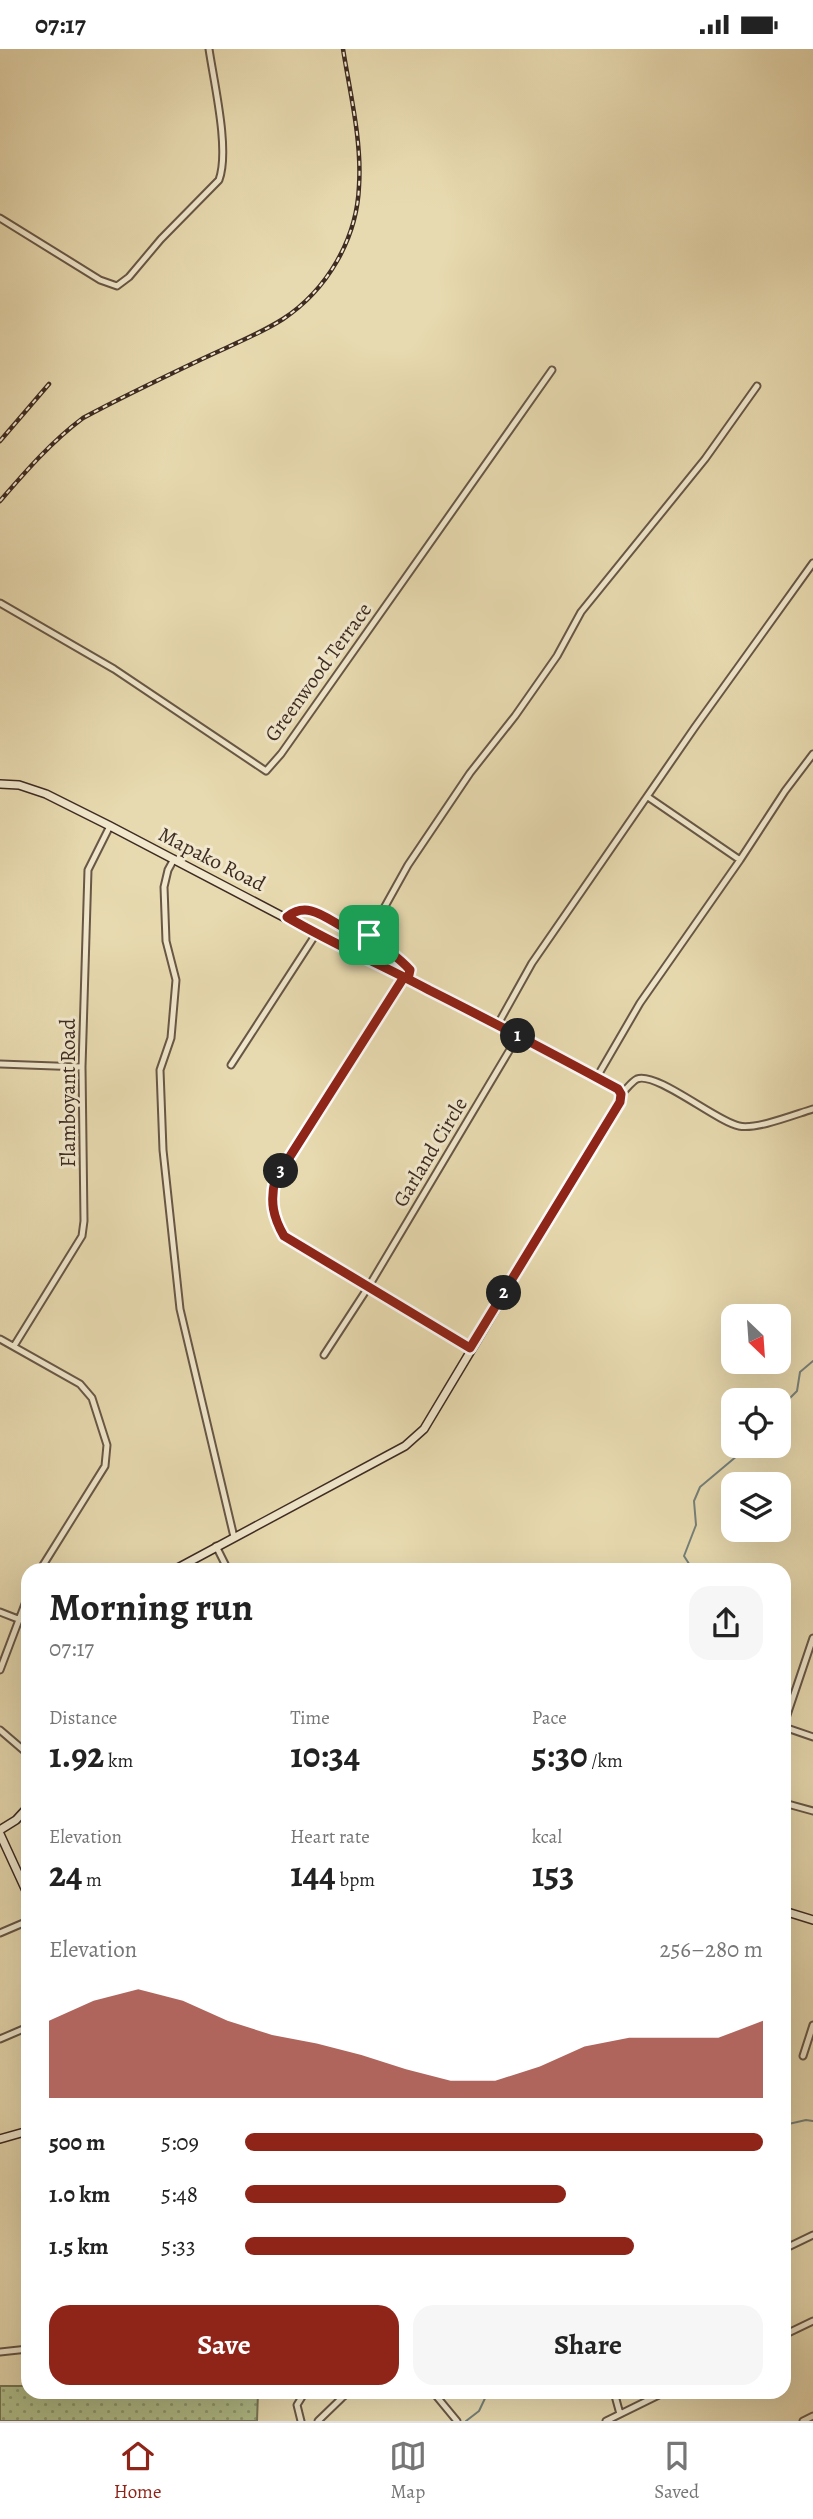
<!DOCTYPE html>
<html lang="en">
<head>
<meta charset="utf-8">
<style>
  :root { --surface:#fff; --page:#f6f6f6; --text:#222; --muted:#767676; --line:#e0e0e0; --accent:#8f2418 }
  body { margin:0; font-family:Alegreya,serif; background:var(--page); color:var(--text); height:100vh; display:flex; flex-direction:column; font-size:26px; white-space:nowrap }
  * { box-sizing:border-box; margin:0 }
  p { font-size:23px; color:var(--muted) }
  .icon { flex:none; width:38px; height:38px; fill:none; stroke:currentColor; stroke-width:2; stroke-linecap:round; stroke-linejoin:round }
  .map { position:relative; flex:1; overflow:hidden }
  .sheet { position:absolute; left:21px; top:1514px; width:770px; height:836px; display:flex; flex-direction:column; background:var(--surface); border-radius:21px; box-shadow:0 7px 28px #0002 }
  .sheet>* { flex:none }
  .needle { width:46px; rotate:155deg }
  .controls { position:absolute; left:721px; top:1255px; display:grid; gap:14px }
  .controls a { display:grid; place-items:center; width:70px; height:70px; border-radius:14px; background:var(--surface); box-shadow:0 7px 28px #0002; font-size:35px }
  .pin { position:absolute; display:grid; place-items:center; width:60px; height:60px; color:#fff; margin:-30px; border-radius:14px; box-shadow:0 4px 10px #0006 }
  .km { position:absolute; width:35px; height:35px; margin:-18px; border-radius:50%; background:#222; color:#fff; font-size:19px; line-height:35px; text-align:center }
  .round { display:grid; place-items:center; flex:none; width:74px; height:74px; border-radius:21px; background:var(--page) }
  .summary { display:flex; align-items:center; justify-content:space-between; height:119px; padding:0 28px }
  h1 { font-size:38px; font-weight:700; line-height:52px }
  .stats { display:grid; grid-template-columns:repeat(3,1fr); gap:10px; height:119px; padding:7px 28px }
  .stats div { display:grid; align-content:center }
  .stats b { font-size:35px; font-weight:700 }
  .stats small { font-size:19px; font-weight:400 }
  .stats p { font-size:19px }
  .chart { height:196px; padding:14px 28px }
  .chart p { display:flex; justify-content:space-between }
  .chart svg { width:100%; height:126px; margin-top:7px; fill:var(--accent); opacity:.7 }
  .button { display:flex; gap:14px; margin-top:auto; padding:14px 28px }
  .button a { flex:1; height:80px; border-radius:21px; background:var(--accent); color:#fff; font-size:28px; font-weight:700; line-height:80px; text-align:center }
  .button a+a { background:var(--page); color:var(--text) }
  ul { padding:0 28px; list-style:none; font-size:23px }
  li { display:grid; grid-template-columns:112px 84px 1fr; align-items:center; height:52px }
  li i { height:18px; border-radius:9px; background:var(--accent) }
  .status { display:flex; justify-content:space-between; align-items:center; height:49px; padding:0 35px; background:var(--surface); direction:ltr }
  .status svg { height:19px; fill:currentColor }
  .menu { display:flex; justify-content:space-around; align-items:center; height:98px; border-top:2px solid var(--line); background:var(--surface); font-size:19px; color:var(--muted) }
  .menu a { display:grid; justify-items:center; gap:4px }
  .menu .active { color:var(--accent) }
  .map>svg:first-child { display:block }
  .grass { fill:url(#grass-dots); stroke:#787658; stroke-width:2 }
  .lines { fill:none; stroke-linecap:round; stroke-linejoin:round }
  .stream { stroke:#75807a; stroke-width:2 }
  .street-casing { stroke:#685746; stroke-width:9 }
  .secondary-casing { stroke:#3e2b22; stroke-width:10 }
  .street { stroke:#f0e7cc; stroke-width:5 }
  .secondary { stroke:#f0e7cc; stroke-width:7 }
  .rail-casing { stroke:#3e2b22; stroke-width:4.5 }
  .rail { stroke:#f0e7cc; stroke-width:2; stroke-dasharray:5; stroke-linecap:butt }
  .route-casing { stroke:#fff; stroke-width:14 }
  .route { stroke:#8f2418; stroke-width:9 }
  .labels { text-anchor:middle; stroke-width:6; stroke-linejoin:round; paint-order:stroke }
  .street-label { font-size:21px; fill:#3e2b22; stroke:#f0e7cc }
</style>
</head>
<body>
<div class="status"><b>07:17</b><svg viewBox="0 0 49 12"><path d="M0 12V9h3v3zM5 12V6h3v6zM10 12V3h3v9zM15 12V0h3v12zM26 1h20v11H26zM47 4h2v5h-2z"/></svg></div>
<div class="map">
<svg width="813" height="2372" viewBox="0 0 813 2372">
  <defs>
    <pattern id="grass-dots" width="8" height="8" patternUnits="userSpaceOnUse" patternTransform="scale(1.75)"><rect width="8" height="8" fill="#b2c18e"/><path d="M2 2h.1M6 6h.1" fill="none" stroke="#929d74" stroke-width="1.8" stroke-linecap="round"/></pattern>
  </defs>
  <rect width="100%" height="100%" fill="#e8dab0"/>
  <filter id="stains"><feTurbulence type="fractalNoise" baseFrequency=".00286" numOctaves="4"/><feColorMatrix values="0 0 0 0 .2 0 0 0 0 .09 0 0 0 0 .02 0 0 0 .5 -.17"/></filter>
  <radialGradient id="worn" r=".72"><stop offset=".6" stop-color="#630" stop-opacity="0"/><stop offset="1" stop-color="#630" stop-opacity=".3"/></radialGradient>
  <path class="grass" d="M 0,2337 L 28,2337 L 28,2343 L 258,2343 L 257,2372 L 0,2372 Z"/>
  <g class="lines">
    <path class="stream" d="M 779,1370 L 789,1350 L 797,1342 L 800,1323 L 813,1312
      M 693,1521 L 684,1507 L 696,1476 L 694,1452 L 700,1438 L 750,1396
      M 784,2076 L 806,2071 L 813,2072
      M 466,2372 L 479,2362 L 488,2343"/>
    <g class="street-casing">
      <path id="street" d="M 0,169 L 100,231 L 117,237 L 129,228 L 161,190 L 219,131 C 230,101 214,34 209,0
        M 0,554 L 114,620 L 266,722 L 281,705 L 552,321
        M 648,748 L 740,811
        M 174,810 L 168,821 L 164,838 L 166,892 L 176,931 L 171,989 L 160,1021 L 163,1101 L 180,1260 L 234,1488
        M 287,868 C 311,849 330,874 353,883 C 358,885 364,885 369,886
        M 404,928 L 275,1131 C 270,1153 273,1168 284,1187 L 470,1299
        M 408,930 L 410,921 C 398,907 382,899 369,886 L 408,816 L 470,724 L 515,667 L 557,607 L 581,563 L 705,410 L 757,337
        M 498,975 L 532,914 L 695,678 L 813,514
        M 0,1015 L 82,1018
        M 231,1016 L 316,885
        M 597,1028 L 640,954 L 740,811 L 785,742 L 813,705
        M 621,1045 C 626,1041 631,1033 637,1030 C 656,1022 717,1073 739,1077 C 756,1081 796,1065 813,1060
        M 0,1290 L 80,1335 L 92,1349 L 107,1396 L 105,1417 L 40,1521
        M 14,1297 L 82,1187 L 84,1172 L 82,1018 L 88,821 L 110,777
        M 324,1306 L 369,1237 L 518,987
        M 216,1497 L 228,1521
        M 0,1563 L 18,1570
        M 0,1621 L 28,1547
        M 784,1675 L 813,1589
        M 784,1678 L 813,1688
        M 0,1681 L 28,1705
        M 784,1754 L 813,1762
        M 0,1884 L 28,1872
        M 0,1990 L 28,1978
        M 803,2007 L 813,1976
        M 784,2200 L 813,2186
        M 784,2286 L 813,2272
        M 0,2303 L 28,2300
        M 330,2343 L 343,2348
        M 433,2343 L 457,2372
        M 614,2343 L 620,2365
        M 301,2372 L 297,2356 L 305,2343
        M 318,2372 L 348,2343
        M 606,2372 L 665,2343
        M 803,2372 L 813,2367"/>
    </g>
    <g class="secondary-casing">
      <path id="secondary" d="M 0,735 L 19,736 L 46,745 L 110,777 L 316,885 L 498,975 L 618,1040 L 621,1045 L 620,1053 L 424,1380 L 405,1397 L 174,1521
        M 0,1781 L 16,1771 L 28,1758
        M 0,1785 L 28,1846
        M 784,1862 L 813,1871
        M 0,2090 L 28,2082"/>
    </g>
    <use href="#street" class="street"/>
    <use href="#secondary" class="secondary"/>
    <g class="rail-casing">
      <path id="rail" d="M 0,392 L 49,335
        M 0,452 C 26,422 51,393 83,369 C 122,348 162,329 202,310 C 229,297 258,286 283,270 C 327,241 357,190 359,137 C 362,92 350,44 343,0"/>
    </g>
    <use href="#rail" class="rail"/>
  </g>
  <g class="lines">
    <g class="route-casing">
      <path id="route" d="M 369,886 C 364,885 358,885 353,883 C 330,874 310,849 287,868 C 333,895 382,916 429,941 C 493,973 555,1006 618,1040 L 621,1045 L 620,1053 L 470,1299 L 284,1187 C 273,1168 270,1153 275,1131 L 404,928 L 408,930 L 410,921 C 398,907 383,899 369,886"/>
    </g>
    <use href="#route" class="route"/>
  </g>
  <g class="labels">
    <g class="street-label">
      <text transform="translate(318 623) rotate(-54)" y="7">Greenwood Terrace</text>
      <text transform="translate(212 810) rotate(27)" y="7">Mapako Road</text>
      <text transform="translate(68 1044) rotate(-90)" y="7">Flamboyant Road</text>
      <text transform="translate(430 1103) rotate(-59)" y="7">Garland Circle</text>
    </g>
  </g>
  <rect width="100%" height="100%" filter="url(#stains)"/>
  <rect width="100%" height="100%" fill="url(#worn)"/>
</svg>
<div class="controls">
<a><svg class="needle" viewBox="-14 -14 28 28"><path d="M0-13l5 13h-10z" fill="#e53935"/><path d="M0 13l5-13h-10z" fill="#767676"/></svg></a>
<a><svg class="icon" aria-label="locate" viewBox="0 0 24 24"><circle cx="12" cy="12" r="6"/><path d="M12 2v4M12 18v4M2 12h4M18 12h4"/></svg></a>
<a><svg class="icon" aria-label="layers" viewBox="0 0 24 24"><path d="M12 4l9 5-9 5-9-5zM3 14l9 5 9-5"/></svg></a>
</div>
<div class="pin" style="left:369px;top:886px;background:#1e9e55"><svg class="icon" aria-label="arrive" viewBox="0 0 24 24"><path d="M6 21V4h12l-3 4 3 4H6"/></svg></div>
<b class="km" style="left:518px;top:987px">1</b>
<b class="km" style="left:504px;top:1244px">2</b>
<b class="km" style="left:281px;top:1122px">3</b>
<section class="sheet">
<div class="summary"><div><h1>Morning run</h1><p>07:17</p></div><a class="round"><svg class="icon" aria-label="share" viewBox="0 0 24 24"><path d="M12 15V3M7 8l5-5 5 5M5 13v7h14v-7"/></svg></a></div>
<div class="stats">
<div><p>Distance</p><b>1.92<small> km</small></b></div>
<div><p>Time</p><b>10:34</b></div>
<div><p>Pace</p><b>5:30<small> /km</small></b></div>
</div>
<div class="stats">
<div><p>Elevation</p><b>24<small> m</small></b></div>
<div><p>Heart rate</p><b>144<small> bpm</small></b></div>
<div><p>kcal</p><b>153</b></div>
</div>
<div class="chart"><p><span>Elevation</span>256–280 m</p>
<svg viewBox="0 0 160 44" preserveAspectRatio="none"><path d="M0 44V17L10 10L20 6L30 10L40 17L50 22L60 25L70 29L80 34L90 38L100 38L110 33L120 26L130 23L140 23L150 23L160 17V44z"/></svg>
</div>
<ul>
<li><b>500 m</b>5:09<i style="width:100%"></i></li>
<li><b>1.0 km</b>5:48<i style="width:62%"></i></li>
<li><b>1.5 km</b>5:33<i style="width:75%"></i></li>
</ul>
<div class="button"><a>Save</a><a>Share</a></div>
</section>
</div>
<nav class="menu">
<a class="active"><svg class="icon" aria-label="home" viewBox="0 0 24 24"><path d="M3 11l9-7 9 7M6 9v11h12V9"/></svg>Home</a>
<a><svg class="icon" aria-label="map" viewBox="0 0 24 24"><path d="M3 6l6-2 6 2 6-2v14l-6 2-6-2-6 2zM9 4v14M15 6v14"/></svg>Map</a>
<a><svg class="icon" aria-label="saved" viewBox="0 0 24 24"><path d="M7 4h10v16l-5-4-5 4z"/></svg>Saved</a>
</nav>
</body>
</html>
